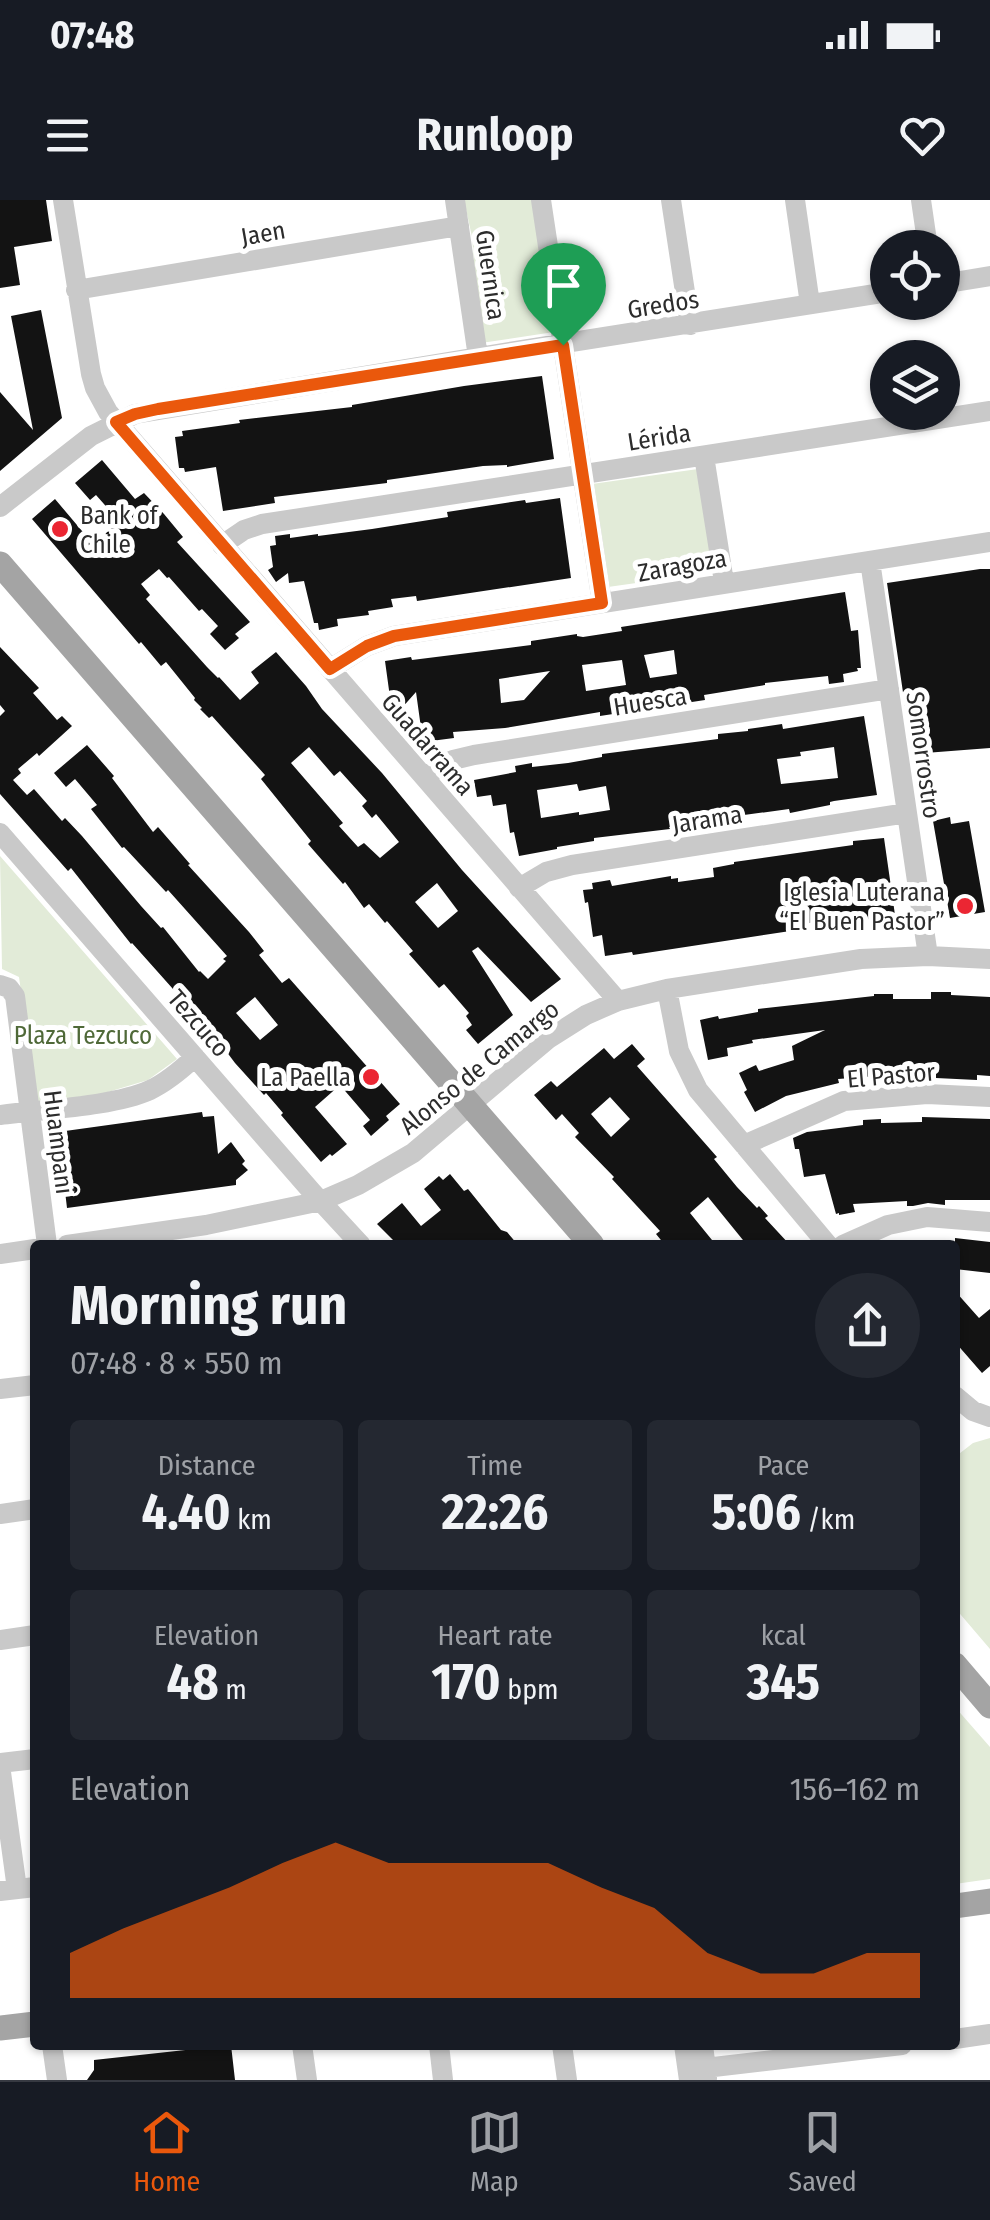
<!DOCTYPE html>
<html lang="en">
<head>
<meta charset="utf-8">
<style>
  :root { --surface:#171b24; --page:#242831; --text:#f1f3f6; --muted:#9ea1a6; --line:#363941; --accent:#ea580c }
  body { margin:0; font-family:"Fira Sans Condensed",sans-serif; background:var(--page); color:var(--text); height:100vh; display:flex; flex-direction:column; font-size:38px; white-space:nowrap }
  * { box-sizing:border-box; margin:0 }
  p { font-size:32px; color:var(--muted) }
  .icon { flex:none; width:55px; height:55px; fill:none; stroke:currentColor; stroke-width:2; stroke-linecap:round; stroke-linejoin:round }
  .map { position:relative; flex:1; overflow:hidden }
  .drawer { position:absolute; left:30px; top:1040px; width:930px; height:810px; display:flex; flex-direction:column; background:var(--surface); border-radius:10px; box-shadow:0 2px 8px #0004 }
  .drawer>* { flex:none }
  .fabs { position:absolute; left:870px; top:30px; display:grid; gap:20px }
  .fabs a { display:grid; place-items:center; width:90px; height:90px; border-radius:50%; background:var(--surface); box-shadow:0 2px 8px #0004; font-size:50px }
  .pin { position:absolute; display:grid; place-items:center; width:85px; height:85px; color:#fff; margin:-102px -42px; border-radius:50% 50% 50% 0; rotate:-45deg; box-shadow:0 0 10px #0007 }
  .pin .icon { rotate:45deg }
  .round { display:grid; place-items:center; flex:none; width:105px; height:105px; border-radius:52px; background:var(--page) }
  .overview { display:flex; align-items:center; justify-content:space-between; height:170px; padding:0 40px }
  h1 { font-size:55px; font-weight:700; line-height:75px }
  .metrics { display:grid; grid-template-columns:repeat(3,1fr); gap:15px; height:170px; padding:10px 40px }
  .metrics div { display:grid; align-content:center; border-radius:10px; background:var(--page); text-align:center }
  .metrics b { font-size:50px; font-weight:700 }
  .metrics small { font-size:28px; font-weight:400 }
  .metrics p { font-size:28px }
  .chart { height:280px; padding:20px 40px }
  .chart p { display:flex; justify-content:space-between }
  .chart svg { width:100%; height:180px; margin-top:10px; fill:var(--accent); opacity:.7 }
  .status { display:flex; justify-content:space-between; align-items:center; height:70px; padding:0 50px; background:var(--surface); direction:ltr }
  .status svg { height:28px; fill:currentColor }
  header { display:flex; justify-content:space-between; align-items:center; height:130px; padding:0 40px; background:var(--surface); font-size:45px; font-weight:700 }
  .dock { display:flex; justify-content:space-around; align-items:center; height:140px; border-top:2px solid var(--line); background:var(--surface); font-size:28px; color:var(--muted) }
  .dock a { display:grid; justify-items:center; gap:5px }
  .dock .on { color:var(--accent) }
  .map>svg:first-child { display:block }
  .green { fill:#e2ebd8 }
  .building { fill:#131313; fill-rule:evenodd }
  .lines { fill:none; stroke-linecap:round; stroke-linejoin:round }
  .minor { stroke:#c9c9c9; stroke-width:20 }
  .major { stroke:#a4a4a4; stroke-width:25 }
  .route-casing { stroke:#fff; stroke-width:20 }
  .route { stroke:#ea580c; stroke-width:12 }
  .poi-dot { fill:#eb2633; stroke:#fff; stroke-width:4 }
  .labels { text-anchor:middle; stroke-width:10; stroke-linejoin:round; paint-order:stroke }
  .street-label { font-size:25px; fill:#2c2c2c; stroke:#fff }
  .poi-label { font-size:25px; fill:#2c2c2c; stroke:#fff; text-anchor:end }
  .park-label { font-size:25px; fill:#4f6938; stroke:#fff }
</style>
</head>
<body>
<div class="status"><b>07:48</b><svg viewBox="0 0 49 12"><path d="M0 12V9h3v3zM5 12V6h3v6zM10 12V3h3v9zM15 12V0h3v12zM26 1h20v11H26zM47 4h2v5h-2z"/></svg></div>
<header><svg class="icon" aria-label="menu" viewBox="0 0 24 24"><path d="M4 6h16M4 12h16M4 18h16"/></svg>Runloop<svg class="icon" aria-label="heart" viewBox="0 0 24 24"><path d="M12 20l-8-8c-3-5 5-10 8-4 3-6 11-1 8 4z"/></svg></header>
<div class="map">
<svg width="990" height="1880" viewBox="0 0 990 1880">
  <rect width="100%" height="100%" fill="#fff"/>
  <path class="green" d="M 464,0 L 534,0 L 554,132 L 481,143 L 472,37 Z
    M 698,269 L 714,372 L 608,387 L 592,284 Z
    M 0,656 L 177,859 L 148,880 L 98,895 L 36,902 L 19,777 L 2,769 Z
    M 990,1238 L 990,1449 L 955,1408 L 955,1257 L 973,1243 Z
    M 955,1507 L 990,1547 L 990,1679 L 955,1684 Z"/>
  <path class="building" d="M 0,0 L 46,0 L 52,41 L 14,47 L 20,85 L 0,88 Z
    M 41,110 L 62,218 L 0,271 L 0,192 L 33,230 L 11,116 Z
    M 542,176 L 554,259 L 507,267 L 507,265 L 483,266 L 422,275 L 387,280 L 387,283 L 274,297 L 275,303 L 223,311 L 216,267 L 185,272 L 184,268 L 179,268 L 175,237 L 183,236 L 182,231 L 240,223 L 239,220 L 352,207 L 352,205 L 464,186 Z
    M 102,260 L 135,299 L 144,293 L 164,314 L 183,337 L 177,342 L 250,422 L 235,434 L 239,438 L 225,450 L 210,434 L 218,426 L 202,409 L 199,411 L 169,377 L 167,378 L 159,369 L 141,384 L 150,395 L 146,399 L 207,467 L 218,478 L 219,477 L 240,500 L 259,483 L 251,472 L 276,452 L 306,486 L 322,509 L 382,573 L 462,670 L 561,779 L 531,802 L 478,747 L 472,751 L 513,815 L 478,844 L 466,830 L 472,825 L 466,816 L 469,813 L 444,784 L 439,788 L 409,754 L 413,751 L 387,721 L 385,723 L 369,704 L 364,708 L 345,682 L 343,684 L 308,644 L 311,641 L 261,579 L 265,575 L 212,516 L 209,518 L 200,509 L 202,508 L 194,500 L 195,498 L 166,462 L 161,466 L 141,442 L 139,444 L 32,319 L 55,299 L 93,344 L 119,321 L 96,295 L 90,300 L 75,283 ZM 309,547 L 334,576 L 340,571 L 367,601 L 362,606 L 372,618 L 376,614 L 399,642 L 380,658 L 364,643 L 358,647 L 339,626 L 343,623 L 291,563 ZM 437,683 L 458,711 L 438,728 L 415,702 Z
    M 560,298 L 571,378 L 417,401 L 416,396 L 391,399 L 393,407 L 368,411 L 369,415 L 337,419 L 338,426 L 319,430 L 318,423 L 314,423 L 304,381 L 289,383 L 288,373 L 276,382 L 268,370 L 273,367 L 270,346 L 276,345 L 275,336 L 290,334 L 290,338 L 318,334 L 318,336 L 372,329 L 448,317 L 447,312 L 525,300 L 526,303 Z
    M 980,369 L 990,369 L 990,548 L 912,554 L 887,383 Z
    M 845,392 L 851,431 L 858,430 L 861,468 L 857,468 L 858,471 L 843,474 L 844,482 L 829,484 L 828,476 L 765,483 L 765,485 L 704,495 L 705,500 L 600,516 L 600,512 L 505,528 L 453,532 L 454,538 L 431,541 L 429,529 L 421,528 L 416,492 L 400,510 L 392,512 L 385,461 L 411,457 L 412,460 L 531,445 L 531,441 L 577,434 L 577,436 L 583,437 L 622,431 L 621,427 ZM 674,450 L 677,474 L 650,478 L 644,455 ZM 622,460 L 626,485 L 586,491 L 582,465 ZM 550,471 L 524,500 L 501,503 L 499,479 Z
    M 0,447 L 39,488 L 33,493 L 57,520 L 62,516 L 72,526 L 39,556 L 37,553 L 18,569 L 21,573 L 13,580 L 27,595 L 34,589 L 62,621 L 65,618 L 82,636 L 141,706 L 161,728 L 163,727 L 199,772 L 200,771 L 208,779 L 226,761 L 223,759 L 227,756 L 168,690 L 166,692 L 124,647 L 122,648 L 91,609 L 97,605 L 75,579 L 66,587 L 54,573 L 87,545 L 114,576 L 112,578 L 153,632 L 158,627 L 190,664 L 188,665 L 249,732 L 264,751 L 259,755 L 282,783 L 289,778 L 400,904 L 386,916 L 389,920 L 371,936 L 363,926 L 370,920 L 340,885 L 315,907 L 347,944 L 332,956 L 330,954 L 321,962 L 281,915 L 283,913 L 266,893 L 264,895 L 235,863 L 214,835 L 132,743 L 131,744 L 71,668 L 68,671 L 0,594 L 0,516 L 5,511 L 0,505 ZM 255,797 L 278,825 L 260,840 L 236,813 Z
    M 864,516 L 877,595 L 834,601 L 830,602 L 830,605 L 790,613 L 789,609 L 722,618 L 669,627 L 670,629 L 594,638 L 594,641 L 557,647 L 557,649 L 519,656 L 514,632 L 510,633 L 506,604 L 493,606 L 491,595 L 477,597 L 474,580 L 516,572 L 515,566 L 532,563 L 532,567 L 568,563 L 602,557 L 602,554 L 718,539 L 718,534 L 748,531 L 748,529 L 782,524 L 783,529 ZM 834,547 L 838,578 L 781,584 L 777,559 L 801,556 L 800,552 ZM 577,584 L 579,591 L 606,586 L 610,610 L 579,615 L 579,612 L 541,618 L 537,590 Z
    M 950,617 L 951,624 L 969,621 L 985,712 L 950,718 L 933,621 Z
    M 884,638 L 895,715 L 845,723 L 845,721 L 826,724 L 821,720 L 802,725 L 797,727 L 797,730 L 633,755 L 632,752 L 605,756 L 602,735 L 593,737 L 588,702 L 585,703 L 583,690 L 593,689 L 592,683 L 610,680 L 612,686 L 671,676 L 671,679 L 678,678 L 678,682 L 714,677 L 713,668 L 734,664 L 734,662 L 853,645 L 853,641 Z
    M 931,792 L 951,792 L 951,795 L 990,797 L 990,876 L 977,875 L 977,880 L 936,878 L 936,870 L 896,869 L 896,878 L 878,879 L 878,876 L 838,879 L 839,883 L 786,896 L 755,912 L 744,892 L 747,890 L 739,873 L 756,865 L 759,871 L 794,860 L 792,846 L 825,830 L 752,840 L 753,843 L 727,848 L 728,856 L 708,860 L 700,820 L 718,816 L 719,819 L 758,812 L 758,809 L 874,796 L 874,794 L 893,794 L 893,799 L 931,799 Z
    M 632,844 L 645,859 L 637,866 L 717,957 L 714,959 L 737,987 L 757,1008 L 759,1006 L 768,1016 L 765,1018 L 790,1045 L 747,1045 L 708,997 L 690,1013 L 712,1040 L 705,1045 L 665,1045 L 656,1034 L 660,1031 L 612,979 L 614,977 L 575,937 L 579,933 L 562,914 L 556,920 L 534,895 L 551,881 L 557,887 L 604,848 L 614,859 ZM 610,897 L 630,919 L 611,937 L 591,914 Z
    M 202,912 L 203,917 L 214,916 L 218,954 L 231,942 L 245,961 L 242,964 L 248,970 L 236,980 L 236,985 L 67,1008 L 58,932 Z
    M 922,917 L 990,919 L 990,1000 L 945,1000 L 945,1005 L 928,1003 L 913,1006 L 907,1006 L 907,1001 L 853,1004 L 855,1012 L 839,1015 L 839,1013 L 836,1014 L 825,974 L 804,977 L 799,949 L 795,949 L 793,938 L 807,932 L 863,925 L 863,920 L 881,919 L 881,923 L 922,922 Z
    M 450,974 L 464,991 L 468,989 L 501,1030 L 507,1032 L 518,1045 L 398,1045 L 377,1024 L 402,1003 L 421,1026 L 441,1010 L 424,989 L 439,976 L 443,980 Z
    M 955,1038 L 990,1042 L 990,1073 L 955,1069 Z
    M 955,1091 L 979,1118 L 990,1109 L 990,1166 L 982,1173 L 955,1142 Z
    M 231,1845 L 235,1880 L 87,1880 L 94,1870 L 94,1860 Z"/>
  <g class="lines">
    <path class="minor" d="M 63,0 L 91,174 L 95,188 L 108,212 L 618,801
      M 455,0 L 478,157
      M 541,0 L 602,403
      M 671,0 L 690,125
      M 795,0 L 810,104
      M 921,0 L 928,48
      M 942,84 L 990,76
      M 76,90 L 459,26
      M 704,256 L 724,382
      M 0,307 L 91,236 L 135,214 L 478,157 L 888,92
      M 222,345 L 244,330 L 262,324 L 990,211
      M 870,361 L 928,756
      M 330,469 L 367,446 L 394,436 L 990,342
      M 424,577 L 453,560 L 474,555 L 889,489
      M 0,633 L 313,993 L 361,1045
      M 519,688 L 546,672 L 572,665 L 907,613
      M 0,785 L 9,788 L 15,796 L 47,1045
      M 667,789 L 679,851 L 698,890 L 828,1045
      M 0,915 C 43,909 112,907 150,890 C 167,882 181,870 195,857
      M 744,945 L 844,901 L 927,894 L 990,897
      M 67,1045 L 206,1025 L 321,1001 L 358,985 L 413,953 L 548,839 L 586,815 L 618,801 L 667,789 L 861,759 L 928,756 L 990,759
      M 843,1045 L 888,1025 L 927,1017 L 990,1022
      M 0,1054 L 35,1049
      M 0,1189 L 35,1185
      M 955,1196 L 973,1211 L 990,1217
      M 0,1314 L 35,1309
      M 0,1440 L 35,1435
      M 0,1563 L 35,1559
      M 0,1565 L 17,1689
      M 0,1691 L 35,1687
      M 955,1839 L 990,1834
      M 52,1845 L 57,1880
      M 302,1845 L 307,1880
      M 439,1845 L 443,1880
      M 562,1845 L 567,1880
      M 684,1845 L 689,1880
      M 703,1845 L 707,1878
      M 688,1870 L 902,1845"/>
    <path class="major" d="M 0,364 L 592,1045
      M 955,1465 L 990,1506
      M 955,1706 L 990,1701
      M 0,1828 L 35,1824"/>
  </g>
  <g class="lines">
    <g class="route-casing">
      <path id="route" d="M 563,145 L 602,403 L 394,436 L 367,446 L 330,469 L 116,222 L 135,214 L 158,209 Z"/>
    </g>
    <use href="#route" class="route"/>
  </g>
  <g class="poi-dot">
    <circle cx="60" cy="329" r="10"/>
    <circle cx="965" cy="706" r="10"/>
    <circle cx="371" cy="877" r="10"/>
  </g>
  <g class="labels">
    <g class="street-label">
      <text transform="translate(263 33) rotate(-10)" y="9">Jaen</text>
      <text transform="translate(491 75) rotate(82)" y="9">Guernica</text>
      <text transform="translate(663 104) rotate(-9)" y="9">Gredos</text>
      <text transform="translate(659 237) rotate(-9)" y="9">Lérida</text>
      <text transform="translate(682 365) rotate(-10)" y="9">Zaragoza</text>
      <text transform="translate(650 501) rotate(-9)" y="9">Huesca</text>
      <text transform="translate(428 544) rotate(49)" y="9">Guadarrama</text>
      <text transform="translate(924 555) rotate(82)" y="9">Somorrostro</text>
      <text transform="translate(707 619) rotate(-9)" y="9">Jarama</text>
      <text transform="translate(199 823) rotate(49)" y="9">Tezcuco</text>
      <text transform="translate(479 867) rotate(-39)" y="9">Alonso de Camargo</text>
      <text transform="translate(891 875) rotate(-5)" y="9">El Pastor</text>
      <text transform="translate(59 942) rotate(83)" y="9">Huampani</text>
    </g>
    <g class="poi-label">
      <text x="80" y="324" text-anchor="start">Bank of<tspan x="80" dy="29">Chile</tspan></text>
      <text x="945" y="701">Iglesia Luterana<tspan x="945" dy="29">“El Buen Pastor”</tspan></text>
      <text x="351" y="886">La Paella</text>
    </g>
    <g class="park-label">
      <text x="83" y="844">Plaza Tezcuco</text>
    </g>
  </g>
</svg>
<div class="fabs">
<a><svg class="icon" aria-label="locate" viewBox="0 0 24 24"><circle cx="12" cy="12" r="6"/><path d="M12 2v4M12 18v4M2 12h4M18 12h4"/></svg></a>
<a><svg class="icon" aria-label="layers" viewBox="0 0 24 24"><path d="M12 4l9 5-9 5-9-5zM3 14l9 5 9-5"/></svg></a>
</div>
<div class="pin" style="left:563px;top:145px;background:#1e9e55"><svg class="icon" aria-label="arrive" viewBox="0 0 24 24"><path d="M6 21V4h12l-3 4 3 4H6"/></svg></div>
<section class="drawer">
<div class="overview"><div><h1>Morning run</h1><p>07:48 · 8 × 550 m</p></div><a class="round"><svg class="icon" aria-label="share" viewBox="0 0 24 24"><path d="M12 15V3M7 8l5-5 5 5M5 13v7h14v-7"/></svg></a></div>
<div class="metrics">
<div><p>Distance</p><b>4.40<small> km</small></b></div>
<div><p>Time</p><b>22:26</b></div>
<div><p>Pace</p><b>5:06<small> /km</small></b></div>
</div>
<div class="metrics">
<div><p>Elevation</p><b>48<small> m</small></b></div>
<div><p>Heart rate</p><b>170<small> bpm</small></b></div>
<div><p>kcal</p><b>345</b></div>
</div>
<div class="chart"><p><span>Elevation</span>156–162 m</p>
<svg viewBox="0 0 160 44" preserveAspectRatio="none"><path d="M0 44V33L10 27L20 22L30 17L40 11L50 6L60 11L70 11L80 11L90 11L100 17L110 22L120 33L130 38L140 38L150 33L160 33V44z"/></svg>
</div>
</section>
</div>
<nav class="dock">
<a class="on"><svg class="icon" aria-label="home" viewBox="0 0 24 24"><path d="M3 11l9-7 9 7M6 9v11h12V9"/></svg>Home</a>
<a><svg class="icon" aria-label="map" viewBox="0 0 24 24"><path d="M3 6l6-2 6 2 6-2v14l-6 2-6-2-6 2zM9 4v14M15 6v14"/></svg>Map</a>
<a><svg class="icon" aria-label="saved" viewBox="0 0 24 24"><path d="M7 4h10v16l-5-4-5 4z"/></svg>Saved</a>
</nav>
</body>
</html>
